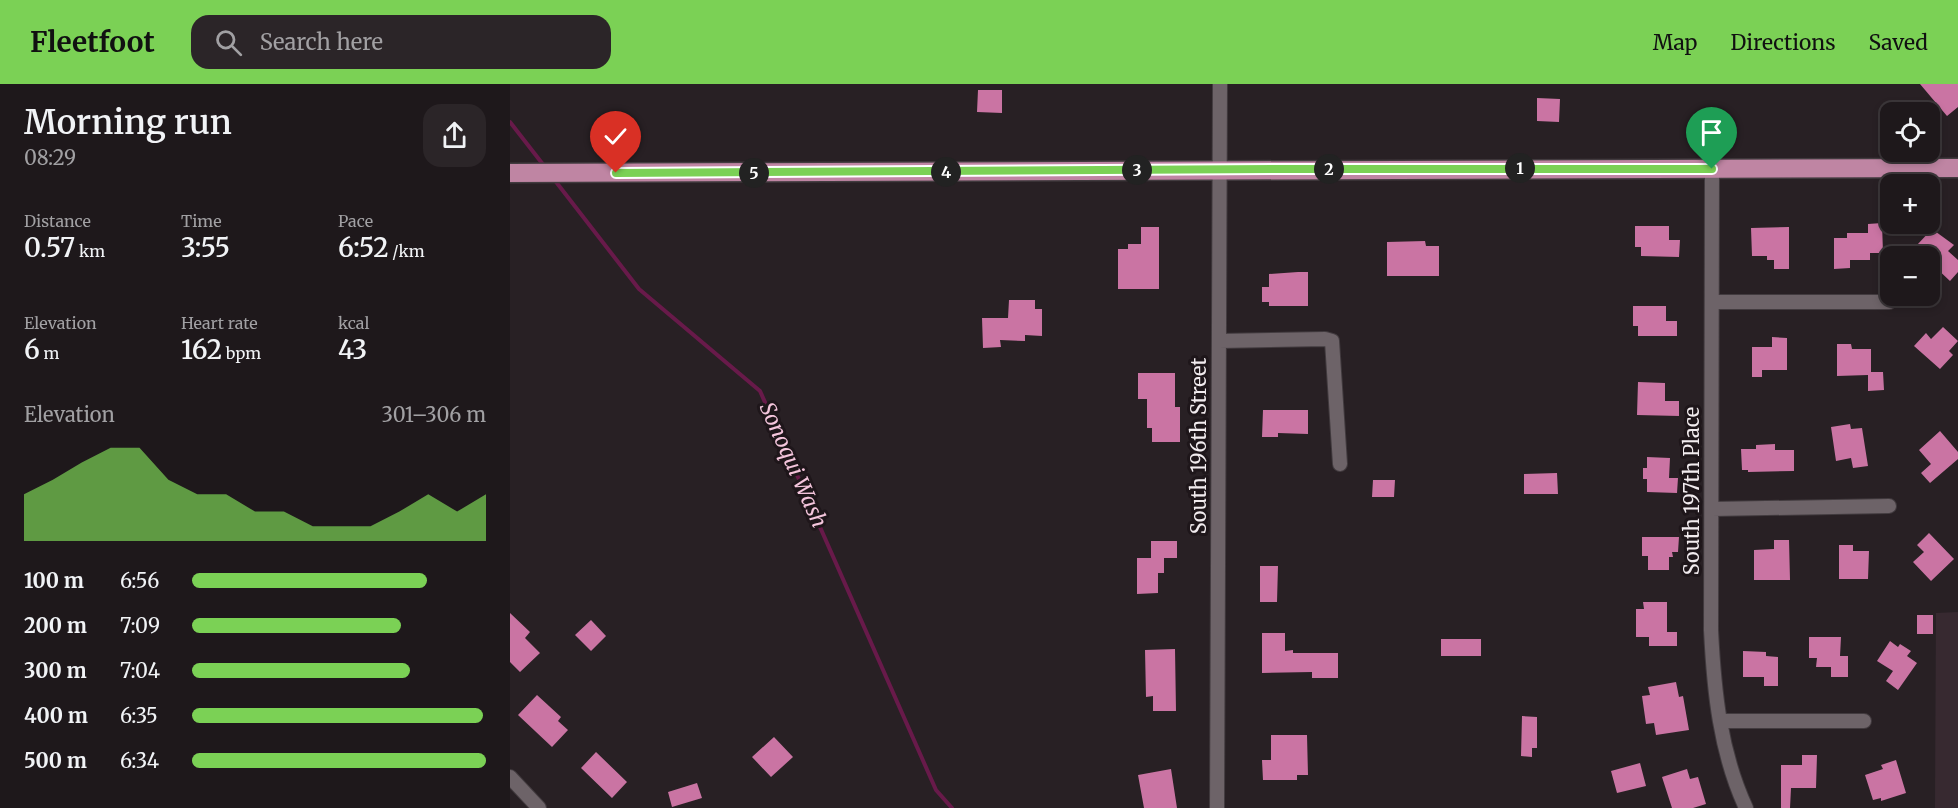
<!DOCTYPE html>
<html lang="en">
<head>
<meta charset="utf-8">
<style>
  :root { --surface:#1e181b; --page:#2b2528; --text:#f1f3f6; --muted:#a1a0a3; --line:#3c373a; --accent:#7bd155 }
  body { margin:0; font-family:Merriweather,serif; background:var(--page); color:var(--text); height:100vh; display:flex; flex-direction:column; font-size:22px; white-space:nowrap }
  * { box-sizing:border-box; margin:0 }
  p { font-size:20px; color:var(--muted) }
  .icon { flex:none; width:33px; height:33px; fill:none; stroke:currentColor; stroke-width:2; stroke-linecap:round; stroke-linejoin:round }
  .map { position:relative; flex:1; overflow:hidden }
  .drawer { display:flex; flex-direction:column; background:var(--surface); width:510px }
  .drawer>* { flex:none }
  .fabs { position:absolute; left:1370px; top:18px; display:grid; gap:12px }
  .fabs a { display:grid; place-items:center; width:60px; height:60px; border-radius:12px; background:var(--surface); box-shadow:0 3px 9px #0003,0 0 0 2px var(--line); font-size:30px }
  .pin { position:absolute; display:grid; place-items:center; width:51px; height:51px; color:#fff; margin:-62px -26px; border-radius:50% 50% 50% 0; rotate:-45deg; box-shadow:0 0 6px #0007 }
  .pin .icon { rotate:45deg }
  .km { position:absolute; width:30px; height:30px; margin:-15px; border-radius:50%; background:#222; color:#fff; font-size:16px; line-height:30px; text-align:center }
  .round { display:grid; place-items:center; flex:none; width:63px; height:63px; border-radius:18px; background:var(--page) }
  .overview { display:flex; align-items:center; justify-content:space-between; height:102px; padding:0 24px }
  h1 { font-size:33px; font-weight:600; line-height:45px }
  .figures { display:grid; grid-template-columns:repeat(3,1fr); gap:9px; height:102px; padding:6px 24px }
  .figures div { display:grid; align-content:center }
  .figures b { font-size:26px; font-weight:600 }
  .figures small { font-size:16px; font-weight:400 }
  .figures p { font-size:16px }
  .chart { height:168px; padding:12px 24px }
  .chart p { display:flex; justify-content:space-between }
  .chart svg { width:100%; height:108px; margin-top:6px; fill:var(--accent); opacity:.7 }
  ul { padding:0 24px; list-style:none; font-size:20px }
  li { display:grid; grid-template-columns:96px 72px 1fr; align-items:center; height:45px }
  li i { height:15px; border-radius:8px; background:var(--accent) }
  header { display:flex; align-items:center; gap:36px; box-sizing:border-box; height:84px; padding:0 30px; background:var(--accent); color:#111 }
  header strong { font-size:28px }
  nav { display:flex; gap:33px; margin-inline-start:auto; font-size:21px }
  .search { width:420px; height:54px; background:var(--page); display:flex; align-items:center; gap:15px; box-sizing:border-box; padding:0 21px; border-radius:18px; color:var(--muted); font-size:22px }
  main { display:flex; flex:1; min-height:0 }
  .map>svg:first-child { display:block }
  .built { fill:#372930 }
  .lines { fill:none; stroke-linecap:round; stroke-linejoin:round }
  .stream { stroke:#681a4a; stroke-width:4 }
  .building { fill:#ca74a3 }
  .minor-casing { stroke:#423b3f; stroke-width:16 }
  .major-casing { stroke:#423b3f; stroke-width:21 }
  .minor { stroke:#6d6368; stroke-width:14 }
  .major { stroke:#bf85a3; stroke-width:18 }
  .route-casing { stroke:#fff; stroke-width:12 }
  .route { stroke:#7bd155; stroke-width:8 }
  .labels { text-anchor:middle; stroke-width:6; stroke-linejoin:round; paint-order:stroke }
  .street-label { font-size:20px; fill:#f2ecef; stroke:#1e161a }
  .water-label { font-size:21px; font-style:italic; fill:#f4c5dc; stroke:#1e161a }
</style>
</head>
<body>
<header>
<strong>Fleetfoot</strong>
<div class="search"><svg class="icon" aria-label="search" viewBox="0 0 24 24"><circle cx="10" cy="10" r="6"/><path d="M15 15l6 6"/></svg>Search here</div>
<nav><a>Map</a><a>Directions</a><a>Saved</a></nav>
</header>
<main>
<section class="drawer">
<div class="overview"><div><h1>Morning run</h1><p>08:29</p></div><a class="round"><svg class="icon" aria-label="share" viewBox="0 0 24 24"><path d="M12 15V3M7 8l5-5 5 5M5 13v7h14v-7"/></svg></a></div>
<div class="figures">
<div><p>Distance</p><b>0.57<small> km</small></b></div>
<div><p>Time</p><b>3:55</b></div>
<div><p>Pace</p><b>6:52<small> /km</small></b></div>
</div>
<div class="figures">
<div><p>Elevation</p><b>6<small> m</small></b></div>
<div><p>Heart rate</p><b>162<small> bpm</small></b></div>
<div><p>kcal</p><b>43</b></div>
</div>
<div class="chart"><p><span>Elevation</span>301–306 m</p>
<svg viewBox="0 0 160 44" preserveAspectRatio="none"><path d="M0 44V25L10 19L20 12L30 6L40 6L50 19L60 25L70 25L80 32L90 32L100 38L110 38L120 38L130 32L140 25L150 32L160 25V44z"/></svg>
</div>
<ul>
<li><b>100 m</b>6:56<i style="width:80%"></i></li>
<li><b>200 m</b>7:09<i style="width:71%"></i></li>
<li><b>300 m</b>7:04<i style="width:74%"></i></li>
<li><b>400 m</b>6:35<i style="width:99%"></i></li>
<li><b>500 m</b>6:34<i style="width:100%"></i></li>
</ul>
</section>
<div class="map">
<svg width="1448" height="724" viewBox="0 0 1448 724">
  <rect width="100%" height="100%" fill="#282024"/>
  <path class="built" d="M 1448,528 L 1448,724 L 1425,724 L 1426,529 Z"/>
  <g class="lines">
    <path class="stream" d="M 0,38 L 35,83
      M 43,94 L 129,205 L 250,307 L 426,706 L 442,724"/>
  </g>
  <path class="building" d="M 1410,0 L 1448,0 L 1448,23 L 1437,32 Z
    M 468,6 L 492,6 L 492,29 L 467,28 Z
    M 1027,14 L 1050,15 L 1049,38 L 1027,37 Z
    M 1372,139 L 1373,169 L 1360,169 L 1360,176 L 1340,176 L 1340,184 L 1324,185 L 1324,154 L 1337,154 L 1337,149 L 1358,149 L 1358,140 Z
    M 1125,142 L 1159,142 L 1159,156 L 1170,156 L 1169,173 L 1131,172 L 1131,163 L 1125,163 Z
    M 631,143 L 649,143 L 649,205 L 608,205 L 608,165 L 618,165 L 618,160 L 631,160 Z
    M 1279,143 L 1279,185 L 1264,185 L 1264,176 L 1257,176 L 1257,172 L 1242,172 L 1241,144 Z
    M 1422,145 L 1444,161 L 1438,167 L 1448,176 L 1448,188 L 1440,197 L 1424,182 L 1419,188 L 1419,172 L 1407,161 Z
    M 915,157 L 916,162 L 929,162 L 929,192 L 877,192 L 877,158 Z
    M 788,188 L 798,188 L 798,222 L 759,222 L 759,218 L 752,218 L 752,203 L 759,203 L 759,190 Z
    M 499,216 L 525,216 L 525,225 L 532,225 L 532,252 L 515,251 L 515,257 L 490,256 L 491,263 L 473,264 L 472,234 L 498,234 Z
    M 1123,222 L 1156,222 L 1156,237 L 1167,237 L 1167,252 L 1128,252 L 1128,242 L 1123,242 Z
    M 1433,243 L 1448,257 L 1439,267 L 1443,271 L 1430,285 L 1404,262 L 1416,249 L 1421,255 Z
    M 1262,253 L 1277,254 L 1277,286 L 1252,286 L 1252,293 L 1242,293 L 1242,263 L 1262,263 Z
    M 1327,260 L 1341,260 L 1342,265 L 1361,265 L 1361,288 L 1373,288 L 1374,306 L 1358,307 L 1358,291 L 1327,292 Z
    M 628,289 L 665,289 L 665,323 L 670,323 L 670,358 L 642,358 L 642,344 L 637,344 L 637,315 L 628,315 Z
    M 1128,298 L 1155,299 L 1155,317 L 1169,317 L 1169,332 L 1127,331 Z
    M 753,326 L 798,326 L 798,350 L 768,349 L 768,353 L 752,353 Z
    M 1340,340 L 1341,345 L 1352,344 L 1358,382 L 1343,384 L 1341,374 L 1326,377 L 1321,343 Z
    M 1430,347 L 1448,368 L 1448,375 L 1420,399 L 1411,389 L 1421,380 L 1409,366 Z
    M 1265,360 L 1265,366 L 1284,366 L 1284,387 L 1238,388 L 1238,386 L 1232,386 L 1231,365 L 1246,365 L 1246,361 Z
    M 1137,373 L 1160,374 L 1159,394 L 1168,394 L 1167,409 L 1137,408 L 1137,395 L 1133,395 L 1133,384 L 1137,384 Z
    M 1047,389 L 1048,410 L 1014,410 L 1014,390 Z
    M 863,396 L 885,396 L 884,413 L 862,413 Z
    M 1419,449 L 1444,475 L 1421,497 L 1403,478 L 1414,468 L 1407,461 Z
    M 1132,453 L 1169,453 L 1168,468 L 1162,468 L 1163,473 L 1159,473 L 1159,486 L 1138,486 L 1138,472 L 1132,472 Z
    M 1264,456 L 1279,456 L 1280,496 L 1244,496 L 1244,466 L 1264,465 Z
    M 641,457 L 667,457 L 667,474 L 654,474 L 654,489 L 648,489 L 648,509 L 627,510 L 627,474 L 641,474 Z
    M 1329,461 L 1343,461 L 1343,467 L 1359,467 L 1358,495 L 1329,495 Z
    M 750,482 L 768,482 L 767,518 L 750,518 Z
    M 1133,518 L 1157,518 L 1157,548 L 1167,548 L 1167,562 L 1139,562 L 1139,553 L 1126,553 L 1126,525 L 1134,525 Z
    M 0,529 L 20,548 L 15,554 L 30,569 L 10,588 L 0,578 Z
    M 1407,531 L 1423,531 L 1423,550 L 1407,550 Z
    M 81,536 L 96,552 L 81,567 L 65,551 Z
    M 752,549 L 775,549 L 775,567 L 783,566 L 783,569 L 828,569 L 828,594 L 802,594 L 802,588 L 752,589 Z
    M 1299,553 L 1331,553 L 1330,572 L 1338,572 L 1338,593 L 1321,593 L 1321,583 L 1306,583 L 1307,574 L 1299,574 Z
    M 931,555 L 971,555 L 971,572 L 931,572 Z
    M 1380,557 L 1388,563 L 1390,560 L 1401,567 L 1397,572 L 1407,579 L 1388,606 L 1376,597 L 1383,587 L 1367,577 Z
    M 665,565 L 666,627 L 643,627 L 643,612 L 636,613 L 635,566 Z
    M 1233,567 L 1256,568 L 1256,572 L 1268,573 L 1268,602 L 1254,602 L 1254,593 L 1233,593 Z
    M 1166,598 L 1169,613 L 1173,612 L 1179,646 L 1146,651 L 1144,639 L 1136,640 L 1132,612 L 1140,611 L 1138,603 Z
    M 27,611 L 51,633 L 48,637 L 58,646 L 42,663 L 8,631 Z
    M 1012,632 L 1027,633 L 1027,664 L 1022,664 L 1022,673 L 1011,672 Z
    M 761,651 L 797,651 L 798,691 L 787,691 L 787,696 L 753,696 L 752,676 L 761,676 Z
    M 264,653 L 283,673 L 261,693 L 242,673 Z
    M 86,668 L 117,698 L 102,714 L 71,684 Z
    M 1292,671 L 1307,671 L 1306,704 L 1281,704 L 1280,724 L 1271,724 L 1271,681 L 1292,681 Z
    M 1386,676 L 1396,709 L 1371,717 L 1371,714 L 1363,716 L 1355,691 L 1373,685 L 1371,681 Z
    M 1130,679 L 1136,702 L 1107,709 L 1101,687 Z
    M 661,685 L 667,724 L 634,724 L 628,691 Z
    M 1177,685 L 1180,695 L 1188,693 L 1196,720 L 1183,724 L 1162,724 L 1152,693 Z
    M 187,699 L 192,714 L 162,723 L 158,708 Z"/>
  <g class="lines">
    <g class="minor-casing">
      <path id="minor" d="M 1202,85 L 1201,546 C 1204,607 1210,668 1236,724
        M 1202,218 L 1379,218
        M 709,257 L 815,255 L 822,257 L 830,380
        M 1202,425 L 1379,422
        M 1210,637 L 1354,637
        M 0,693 L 29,724
        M 707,724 L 710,0"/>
    </g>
    <g class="major-casing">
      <path id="major" d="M 0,89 L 1448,84"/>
    </g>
    <use href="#minor" class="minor"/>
    <use href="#major" class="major"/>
  </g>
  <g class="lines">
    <g class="route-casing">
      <path id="route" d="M 106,89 L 762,85 L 1202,85"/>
    </g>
    <use href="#route" class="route"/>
  </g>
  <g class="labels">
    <g class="street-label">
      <text transform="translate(689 362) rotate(-90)" y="7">South 196th Street</text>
      <text transform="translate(1182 407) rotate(-90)" y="7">South 197th Place</text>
    </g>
    <g class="water-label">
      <text transform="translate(283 381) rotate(66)" y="7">Sonoqui Wash</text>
    </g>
  </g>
</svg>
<div class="fabs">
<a><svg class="icon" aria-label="locate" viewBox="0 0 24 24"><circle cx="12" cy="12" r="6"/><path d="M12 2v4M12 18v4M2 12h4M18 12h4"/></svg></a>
<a>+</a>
<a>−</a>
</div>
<div class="pin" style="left:1202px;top:85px;background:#1e9e55"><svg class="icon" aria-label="arrive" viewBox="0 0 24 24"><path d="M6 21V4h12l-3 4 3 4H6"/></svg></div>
<div class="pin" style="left:106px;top:89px;background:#d93025"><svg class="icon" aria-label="check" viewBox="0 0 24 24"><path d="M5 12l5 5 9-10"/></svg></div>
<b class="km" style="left:1010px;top:84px">1</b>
<b class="km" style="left:819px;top:85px">2</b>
<b class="km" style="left:627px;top:86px">3</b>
<b class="km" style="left:436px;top:88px">4</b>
<b class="km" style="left:244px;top:89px">5</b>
</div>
</main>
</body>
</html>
